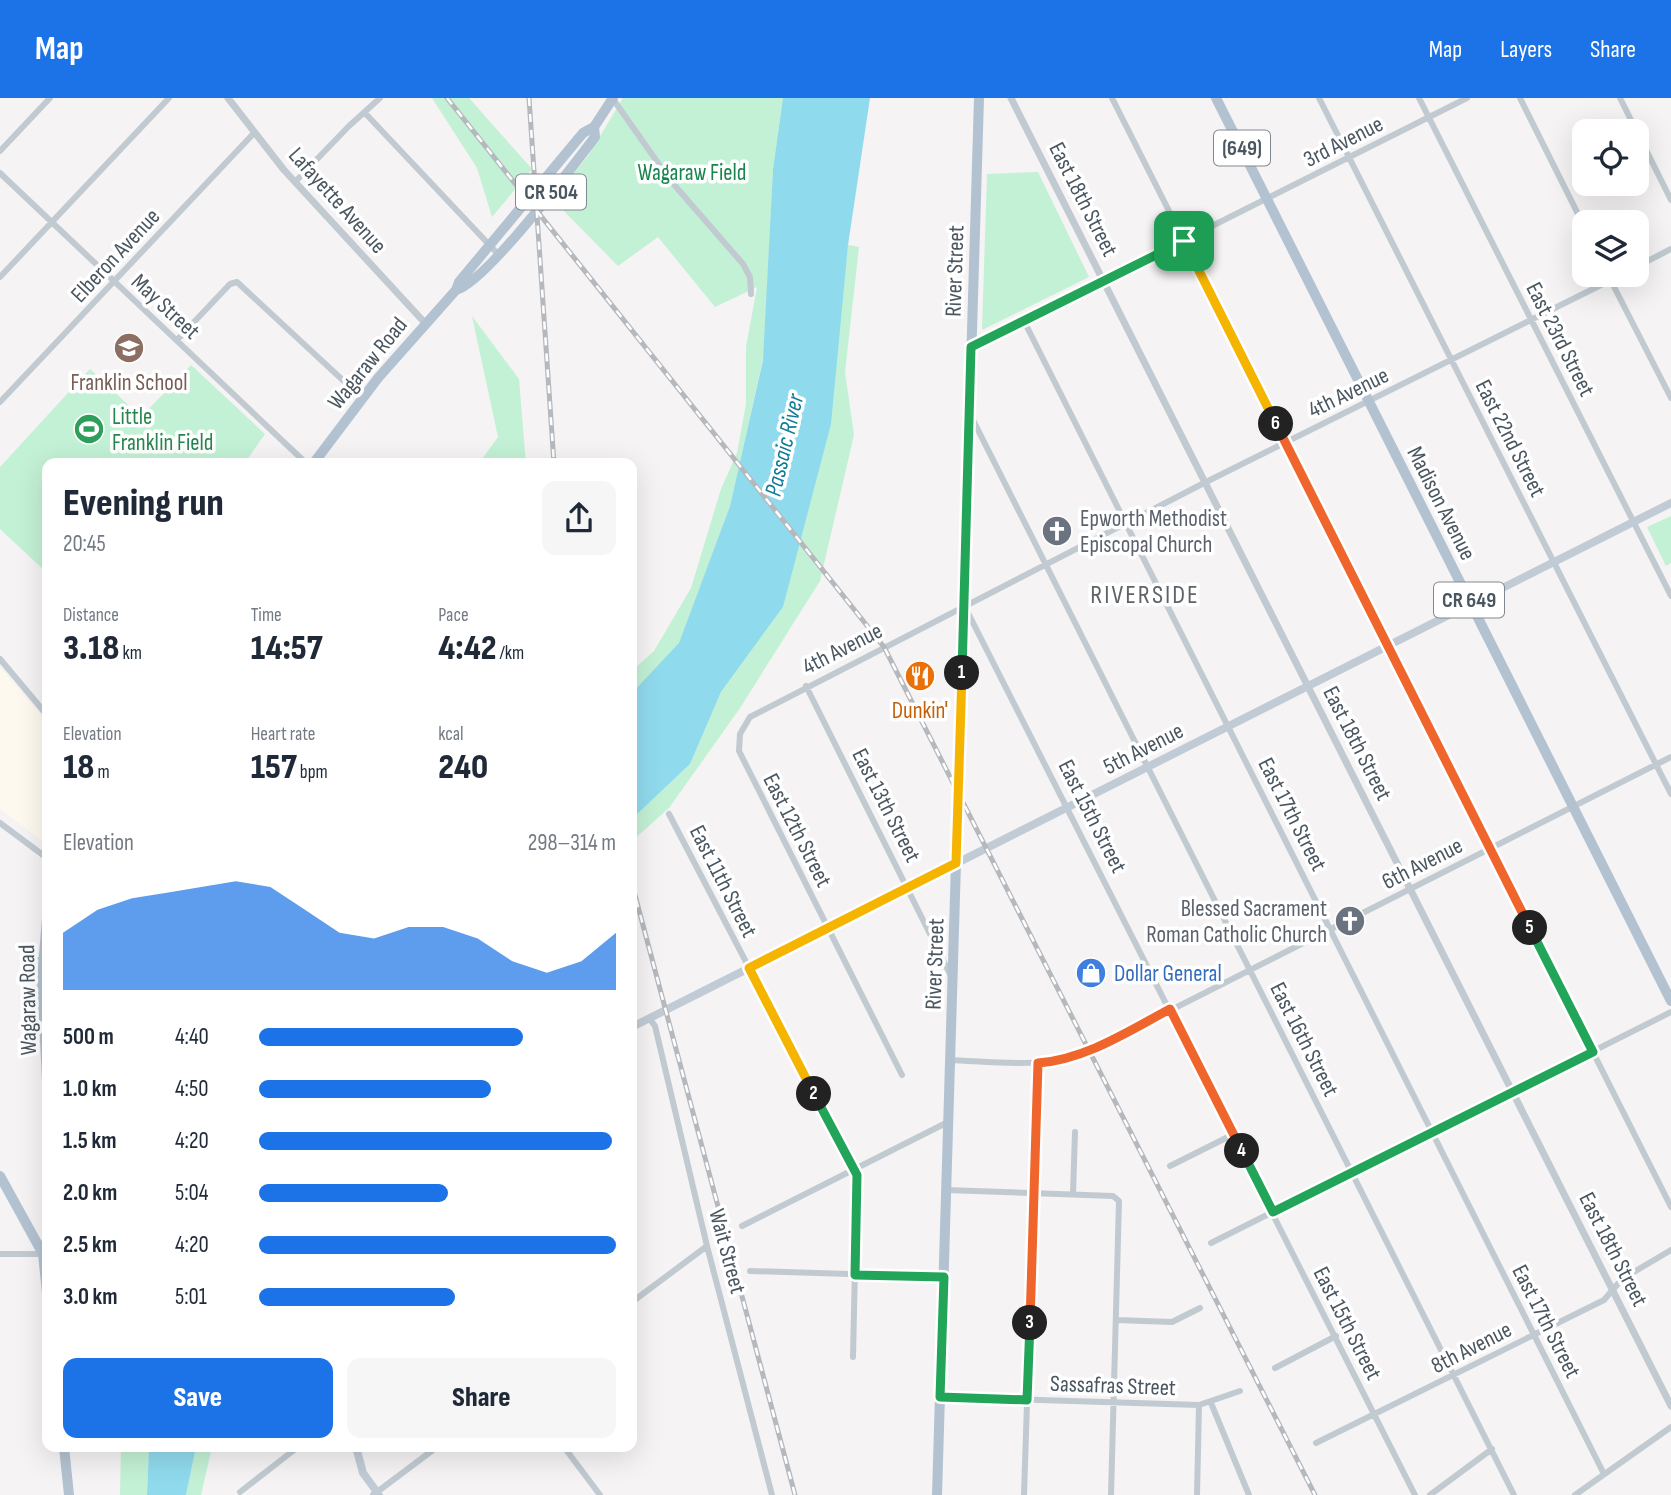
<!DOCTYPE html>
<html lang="en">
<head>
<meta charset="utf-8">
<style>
  :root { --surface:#fff; --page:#f6f6f7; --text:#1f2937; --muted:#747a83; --accent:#1b73e7 }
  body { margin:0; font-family:"Sofia Sans Condensed",sans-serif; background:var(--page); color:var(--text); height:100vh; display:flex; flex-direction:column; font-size:26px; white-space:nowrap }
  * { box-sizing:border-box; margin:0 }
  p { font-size:23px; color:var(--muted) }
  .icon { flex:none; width:38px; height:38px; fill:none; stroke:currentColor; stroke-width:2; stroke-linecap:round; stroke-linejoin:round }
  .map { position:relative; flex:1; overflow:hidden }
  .details { position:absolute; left:42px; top:360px; width:595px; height:994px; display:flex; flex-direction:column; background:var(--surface); border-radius:14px; box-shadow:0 7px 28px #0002 }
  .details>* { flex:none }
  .buttons { position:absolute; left:1572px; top:21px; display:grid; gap:14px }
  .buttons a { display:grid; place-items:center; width:77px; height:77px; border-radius:14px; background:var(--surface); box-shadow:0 7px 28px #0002; font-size:35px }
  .pin { position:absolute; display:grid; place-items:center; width:60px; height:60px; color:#fff; margin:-30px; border-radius:14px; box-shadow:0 4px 10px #0006 }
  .km { position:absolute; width:35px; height:35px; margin:-18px; border-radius:50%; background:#222; color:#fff; font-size:19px; line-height:35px; text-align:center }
  .round { display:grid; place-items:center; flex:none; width:74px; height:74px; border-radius:14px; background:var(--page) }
  .summary { display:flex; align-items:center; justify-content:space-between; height:119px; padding:0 21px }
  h1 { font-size:38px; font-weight:800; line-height:52px }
  .stats { display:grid; grid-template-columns:repeat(3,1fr); gap:10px; height:119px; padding:7px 21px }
  .stats div { display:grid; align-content:center }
  .stats b { font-size:35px; font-weight:800 }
  .stats small { font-size:19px; font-weight:400 }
  .stats p { font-size:19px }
  .chart { height:196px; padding:14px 21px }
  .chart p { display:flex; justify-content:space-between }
  .chart svg { width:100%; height:126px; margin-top:7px; fill:var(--accent); opacity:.7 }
  .action { display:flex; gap:14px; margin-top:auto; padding:14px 21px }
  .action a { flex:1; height:80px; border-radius:14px; background:var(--accent); color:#fff; font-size:28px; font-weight:800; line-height:80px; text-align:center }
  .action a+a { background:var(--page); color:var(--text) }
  ul { padding:0 21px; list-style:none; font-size:23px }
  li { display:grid; grid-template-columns:112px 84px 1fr; align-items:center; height:52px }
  li i { height:18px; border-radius:9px; background:var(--accent) }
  header { display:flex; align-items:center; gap:42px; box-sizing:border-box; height:98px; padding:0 35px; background:var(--accent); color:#fff }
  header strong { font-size:33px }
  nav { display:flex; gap:38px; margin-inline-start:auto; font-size:24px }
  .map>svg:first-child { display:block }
  .commercial { fill:#fdf9ee }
  .green { fill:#c3f1d5 }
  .water { fill:#90daed }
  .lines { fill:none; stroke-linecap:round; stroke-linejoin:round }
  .stream { stroke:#90daed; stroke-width:2.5 }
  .minor { stroke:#c1cad1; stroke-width:6 }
  .tertiary { stroke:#c1cad1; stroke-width:7 }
  .secondary { stroke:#c1cbd6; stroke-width:8 }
  .primary { stroke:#b3c2d1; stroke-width:10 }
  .rail-casing { stroke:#b5b8bd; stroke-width:5 }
  .rail { stroke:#fff; stroke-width:2.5; stroke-dasharray:8; stroke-linecap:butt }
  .split-1-casing { stroke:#fff; stroke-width:14 }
  .split-2-casing { stroke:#fff; stroke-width:14 }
  .split-3-casing { stroke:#fff; stroke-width:14 }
  .split-4-casing { stroke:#fff; stroke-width:14 }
  .split-5-casing { stroke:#fff; stroke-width:14 }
  .split-6-casing { stroke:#fff; stroke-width:14 }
  .split-7-casing { stroke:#fff; stroke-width:14 }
  .split-1 { stroke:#22a559; stroke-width:9 }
  .split-2 { stroke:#f5b400; stroke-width:9 }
  .split-3 { stroke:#22a559; stroke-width:9 }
  .split-4 { stroke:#f0652b; stroke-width:9 }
  .split-5 { stroke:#22a559; stroke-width:9 }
  .split-6 { stroke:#f0652b; stroke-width:9 }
  .split-7 { stroke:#f5b400; stroke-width:9 }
  .labels { text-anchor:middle; stroke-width:7; stroke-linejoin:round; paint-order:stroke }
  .shield { fill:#fff; stroke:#808990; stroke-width:2 }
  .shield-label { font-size:21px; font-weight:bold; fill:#4a5660 }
  .street-label { font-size:23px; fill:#4a5660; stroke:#fff }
  .park-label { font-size:23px; fill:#18854e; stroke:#fff }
  .education-label { font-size:23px; fill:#785e54; stroke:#fff }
  .leisure-label { font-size:23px; fill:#27864d; stroke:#fff; text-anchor:start }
  .worship-label { font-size:23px; fill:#5b616d; stroke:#fff; text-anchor:start }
  .food-label { font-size:23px; fill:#c56008; stroke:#fff }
  .shop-label { font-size:23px; fill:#366cbe; stroke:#fff; text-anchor:start }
  .water-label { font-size:24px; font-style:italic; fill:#0d7b99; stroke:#fff }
  .quarter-label { font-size:26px; letter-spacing:2px; fill:#5f6368; stroke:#fff }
</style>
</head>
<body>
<header>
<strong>Map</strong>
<nav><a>Map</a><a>Layers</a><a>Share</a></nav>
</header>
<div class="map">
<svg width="1671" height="1397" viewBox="0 0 1671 1397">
  <rect width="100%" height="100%" fill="#f5f3f3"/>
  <path class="commercial" d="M 0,569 L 47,624 L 47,746 L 0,711 Z"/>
  <path class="green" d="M 432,0 L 469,0 L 532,71 L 492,119 L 477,70 Z
    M 623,0 L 783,0 L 773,71 L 764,256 L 730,408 L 679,546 L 632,595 L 632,573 L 654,553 L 691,490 L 721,391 L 737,355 L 746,306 L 746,249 L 757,189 L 715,209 L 658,139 L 618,168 L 552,101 L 588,58 Z
    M 1038,74 L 1089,179 L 982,232 L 987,76 Z
    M 848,147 L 859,149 L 845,274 L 854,337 L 820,483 L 740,610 L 669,710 L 632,743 L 632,721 L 690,666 L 721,594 L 783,509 L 838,236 Z
    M 472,218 L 519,281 L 526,366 L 483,366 L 482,361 L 498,339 Z
    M 191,267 L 265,336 L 244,366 L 47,366 L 47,475 L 0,431 L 0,369 L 90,271 L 141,319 Z
    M 1671,418 L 1671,465 L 1666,468 L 1647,429 Z
    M 121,1349 L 149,1349 L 147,1397 L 120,1397 Z
    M 196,1349 L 212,1349 L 201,1397 L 186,1397 Z"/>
  <path class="water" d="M 783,0 L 870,0 L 848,147 L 831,326 L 783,509 L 721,594 L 690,666 L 632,721 L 632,595 L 679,545 L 730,408 L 763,262 L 773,71 Z
    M 149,1349 L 196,1349 L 186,1397 L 147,1397 Z"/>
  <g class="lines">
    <path class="stream" d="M 23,864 L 40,860"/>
    <path class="minor" d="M 1112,0 L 1671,1109
      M 1319,0 L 1671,696
      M 1419,0 L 1671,498
      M 1520,0 L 1584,128
      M 1620,0 L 1671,102
      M 613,1 L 670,82 L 743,166 L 750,179 L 751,196
      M 365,15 L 498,156
      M 0,53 L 50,0
      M 0,75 L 307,366
      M 295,84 L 349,28 L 380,0
      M 1636,169 L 1671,151
      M 1608,177 L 1671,300
      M 0,179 L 169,0
      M 1024,223 L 1604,1376
      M 177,242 L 230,186 L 237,184 L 362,300
      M 971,249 L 1467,0
      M 0,304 L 254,35
      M 970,316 L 1514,1397
      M 965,509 L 1415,1397
      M 0,561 L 47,617
      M 806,588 L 951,878
      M 669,716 L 857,1077 L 853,1259
      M 0,725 L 47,760
      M 649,920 L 655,928 L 707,1148 L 772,1397
      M 950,962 C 999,964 1044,971 1090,953 L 1671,659
      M 902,977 L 739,653 L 740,636 L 750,619 L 1206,384 L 1621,177
      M 1170,1068 L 1234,1036
      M 946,1092 L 1113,1098 L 1119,1103 L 1111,1397
      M 1073,1096 L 1075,1034
      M 742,1128 L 948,1024
      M 1211,1145 L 1671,914
      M 0,1156 L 43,1156
      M 750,1173 L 944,1179
      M 632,1204 L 707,1148
      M 1116,1222 L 1172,1224 L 1200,1210
      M 1275,1270 L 1336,1238
      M 940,1299 L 1199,1307 L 1240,1293
      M 1211,1305 L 1249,1397
      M 1316,1345 L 1604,1202 L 1622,1181 L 1671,1152
      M 564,1349 L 600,1397
      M 240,1394 L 298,1349
      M 380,1397 L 377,1394 L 437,1349
      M 1024,1397 L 1038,965
      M 1197,1397 L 1199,1307
      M 1430,1397 L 1492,1351
      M 1575,1397 L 1671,1329"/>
    <path class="tertiary" d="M 228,0 L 284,72 L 425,225
      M 1011,0 L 1671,1308"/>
    <path class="secondary" d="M 632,929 L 1671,405
      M 356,1349 L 363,1375 L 377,1394 L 374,1397"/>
    <path class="primary" d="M 1216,0 L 1671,903
      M 456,192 C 485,185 573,68 595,39 L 594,29
      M 313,366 L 378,280 L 456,192 L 459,184 L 583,35 L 594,29 L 613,0
      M 47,820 L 42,882 L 47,983
      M 0,1078 L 43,1156 L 47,1195
      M 43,1156 L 47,1142
      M 64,1349 L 69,1397
      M 937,1397 L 979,0"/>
    <g class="rail-casing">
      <path id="rail" d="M 447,0 L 884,549 L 1315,1397
        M 529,0 L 554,366
        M 632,786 L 795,1397"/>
    </g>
    <use href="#rail" class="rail"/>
  </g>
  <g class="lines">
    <g class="split-1-casing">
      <path id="split-1" d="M 962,575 L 971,249 L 1184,143"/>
    </g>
    <g class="split-2-casing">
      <path id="split-2" d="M 814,996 L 749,870 L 956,765 L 962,575"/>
    </g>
    <g class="split-3-casing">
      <path id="split-3" d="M 814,996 L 857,1077 L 855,1177 L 944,1179 L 940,1299 L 1027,1302 L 1030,1225"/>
    </g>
    <g class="split-4-casing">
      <path id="split-4" d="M 1030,1225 L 1038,965 C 1086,961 1127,934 1170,911 L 1242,1053"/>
    </g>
    <g class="split-5-casing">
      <path id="split-5" d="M 1242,1053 L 1273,1114 L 1593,954 L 1530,830"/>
    </g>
    <g class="split-6-casing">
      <path id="split-6" d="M 1276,326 L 1530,830"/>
    </g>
    <g class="split-7-casing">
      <path id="split-7" d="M 1184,143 L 1276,326"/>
    </g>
    <use href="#split-1" class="split-1"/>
    <use href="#split-2" class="split-2"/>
    <use href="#split-3" class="split-3"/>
    <use href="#split-4" class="split-4"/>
    <use href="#split-5" class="split-5"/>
    <use href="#split-6" class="split-6"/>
    <use href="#split-7" class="split-7"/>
  </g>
  <defs>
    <g id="school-disc" transform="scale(1.575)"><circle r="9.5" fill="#8d6e63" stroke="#fff"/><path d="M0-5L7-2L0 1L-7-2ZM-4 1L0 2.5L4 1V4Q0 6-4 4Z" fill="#fff"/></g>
    <g id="stadium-disc" transform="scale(1.575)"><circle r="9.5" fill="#2e9e5b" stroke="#fff"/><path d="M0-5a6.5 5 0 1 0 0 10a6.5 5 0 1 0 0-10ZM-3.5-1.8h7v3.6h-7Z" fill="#fff"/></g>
    <g id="church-disc" transform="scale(1.575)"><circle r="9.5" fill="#6b7280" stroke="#fff"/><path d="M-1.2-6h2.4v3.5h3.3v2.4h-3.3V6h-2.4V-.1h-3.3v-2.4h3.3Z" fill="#fff"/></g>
    <g id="restaurant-disc" transform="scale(1.575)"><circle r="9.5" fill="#e8710a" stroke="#fff"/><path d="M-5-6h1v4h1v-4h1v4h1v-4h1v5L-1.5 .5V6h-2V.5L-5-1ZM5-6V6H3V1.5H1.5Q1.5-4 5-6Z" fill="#fff"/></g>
    <g id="shop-disc" transform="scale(1.575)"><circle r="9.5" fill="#3f7fe0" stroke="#fff"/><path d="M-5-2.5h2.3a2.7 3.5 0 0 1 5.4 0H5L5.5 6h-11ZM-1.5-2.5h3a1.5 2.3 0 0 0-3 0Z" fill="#fff"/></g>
  </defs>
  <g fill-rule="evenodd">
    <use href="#school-disc" x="129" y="250"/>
    <use href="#stadium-disc" x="89" y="331"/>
    <use href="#church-disc" x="1057" y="433"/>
    <use href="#restaurant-disc" x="920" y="578"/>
    <use href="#church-disc" x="1350" y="823"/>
    <use href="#shop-disc" x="1091" y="875"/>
  </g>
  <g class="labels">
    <g class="shield">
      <rect x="1214" y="32.5" width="56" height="35" rx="5"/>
      <rect x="516" y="76.5" width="70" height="35" rx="5"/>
      <rect x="1434" y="484.5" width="70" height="35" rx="5"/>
    </g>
    <g class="shield-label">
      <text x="1242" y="57">(649)</text>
      <text x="551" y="101">CR 504</text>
      <text x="1469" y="509">CR 649</text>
    </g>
    <g class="street-label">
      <text transform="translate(1343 43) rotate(-27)" y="8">3rd Avenue</text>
      <text transform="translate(1084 101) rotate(63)" y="8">East 18th Street</text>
      <text transform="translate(338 102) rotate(48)" y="8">Lafayette Avenue</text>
      <text transform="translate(115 157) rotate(-47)" y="8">Elberon Avenue</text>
      <text transform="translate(954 173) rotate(-88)" y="8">River Street</text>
      <text transform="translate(166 208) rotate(43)" y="8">May Street</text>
      <text transform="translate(1561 241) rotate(63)" y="8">East 23rd Street</text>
      <text transform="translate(367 265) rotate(-51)" y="8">Wagaraw Road</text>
      <text transform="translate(1348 294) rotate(-26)" y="8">4th Avenue</text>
      <text transform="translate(1511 340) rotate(63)" y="8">East 22nd Street</text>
      <text transform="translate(1442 405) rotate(63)" y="8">Madison Avenue</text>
      <text transform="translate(842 550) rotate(-27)" y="8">4th Avenue</text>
      <text transform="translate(1358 645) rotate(63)" y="8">East 18th Street</text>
      <text transform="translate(1143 650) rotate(-27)" y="8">5th Avenue</text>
      <text transform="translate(887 707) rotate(63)" y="8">East 13th Street</text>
      <text transform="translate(1293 716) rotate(63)" y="8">East 17th Street</text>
      <text transform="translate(1093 718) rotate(63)" y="8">East 15th Street</text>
      <text transform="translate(798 732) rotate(63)" y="8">East 12th Street</text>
      <text transform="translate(1422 765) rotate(-27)" y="8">6th Avenue</text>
      <text transform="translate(724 783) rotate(63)" y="8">East 11th Street</text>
      <text transform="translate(934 866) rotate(-88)" y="8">River Street</text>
      <text transform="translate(27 902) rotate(-91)" y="8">Wagaraw Road</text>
      <text transform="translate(1305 941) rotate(63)" y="8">East 16th Street</text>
      <text transform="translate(1614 1151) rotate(63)" y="8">East 18th Street</text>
      <text transform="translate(728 1153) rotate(75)" y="8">Wait Street</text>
      <text transform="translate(1547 1223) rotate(63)" y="8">East 17th Street</text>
      <text transform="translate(1348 1225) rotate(63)" y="8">East 15th Street</text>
      <text transform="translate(1471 1249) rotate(-27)" y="8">8th Avenue</text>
      <text transform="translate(1113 1287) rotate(2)" y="8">Sassafras Street</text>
    </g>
    <g class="park-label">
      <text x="692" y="82">Wagaraw Field</text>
    </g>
    <g class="education-label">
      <text x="129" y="292">Franklin School</text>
    </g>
    <g class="leisure-label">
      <text x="112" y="326">Little<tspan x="112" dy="26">Franklin Field</tspan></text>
    </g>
    <g class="worship-label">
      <text x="1080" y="428">Epworth Methodist<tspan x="1080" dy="26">Episcopal Church</tspan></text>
      <text x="1327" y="818" text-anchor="end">Blessed Sacrament<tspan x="1327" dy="26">Roman Catholic Church</tspan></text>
    </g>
    <g class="food-label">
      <text x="920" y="620">Dunkin'</text>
    </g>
    <g class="shop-label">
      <text x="1114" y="883">Dollar General</text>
    </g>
    <g class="water-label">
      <text transform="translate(784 347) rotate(-77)" y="8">Passaic River</text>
    </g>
    <g class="quarter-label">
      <text x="1145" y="505">RIVERSIDE</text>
    </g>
  </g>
</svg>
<div class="buttons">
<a><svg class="icon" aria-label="locate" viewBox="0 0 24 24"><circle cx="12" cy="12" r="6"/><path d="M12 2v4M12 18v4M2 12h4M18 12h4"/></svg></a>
<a><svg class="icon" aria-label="layers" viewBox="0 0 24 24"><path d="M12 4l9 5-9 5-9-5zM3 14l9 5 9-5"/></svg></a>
</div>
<div class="pin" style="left:1184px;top:143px;background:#1e9e55"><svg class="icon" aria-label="arrive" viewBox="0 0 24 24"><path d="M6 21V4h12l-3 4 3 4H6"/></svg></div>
<b class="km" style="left:962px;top:575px">1</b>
<b class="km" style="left:814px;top:996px">2</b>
<b class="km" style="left:1030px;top:1225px">3</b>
<b class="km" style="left:1242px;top:1053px">4</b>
<b class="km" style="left:1530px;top:830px">5</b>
<b class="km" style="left:1276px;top:326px">6</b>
<section class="details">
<div class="summary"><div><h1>Evening run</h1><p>20:45</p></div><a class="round"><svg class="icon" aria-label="share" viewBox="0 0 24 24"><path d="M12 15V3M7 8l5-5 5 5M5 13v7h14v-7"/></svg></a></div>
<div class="stats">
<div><p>Distance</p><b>3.18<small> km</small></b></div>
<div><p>Time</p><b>14:57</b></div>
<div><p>Pace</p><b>4:42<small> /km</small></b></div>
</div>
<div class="stats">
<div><p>Elevation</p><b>18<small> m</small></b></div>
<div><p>Heart rate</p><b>157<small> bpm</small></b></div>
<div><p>kcal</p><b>240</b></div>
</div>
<div class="chart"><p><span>Elevation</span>298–314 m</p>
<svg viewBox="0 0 160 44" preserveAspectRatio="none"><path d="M0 44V24L10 16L20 12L30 10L40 8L50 6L60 8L70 16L80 24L90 26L100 22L110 22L120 26L130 34L140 38L150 34L160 24V44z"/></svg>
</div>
<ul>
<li><b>500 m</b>4:40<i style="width:74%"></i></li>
<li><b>1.0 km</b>4:50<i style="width:65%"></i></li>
<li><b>1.5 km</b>4:20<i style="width:99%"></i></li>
<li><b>2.0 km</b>5:04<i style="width:53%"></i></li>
<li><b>2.5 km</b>4:20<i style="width:100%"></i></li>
<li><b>3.0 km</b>5:01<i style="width:55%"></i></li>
</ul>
<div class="action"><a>Save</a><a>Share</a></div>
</section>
</div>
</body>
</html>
